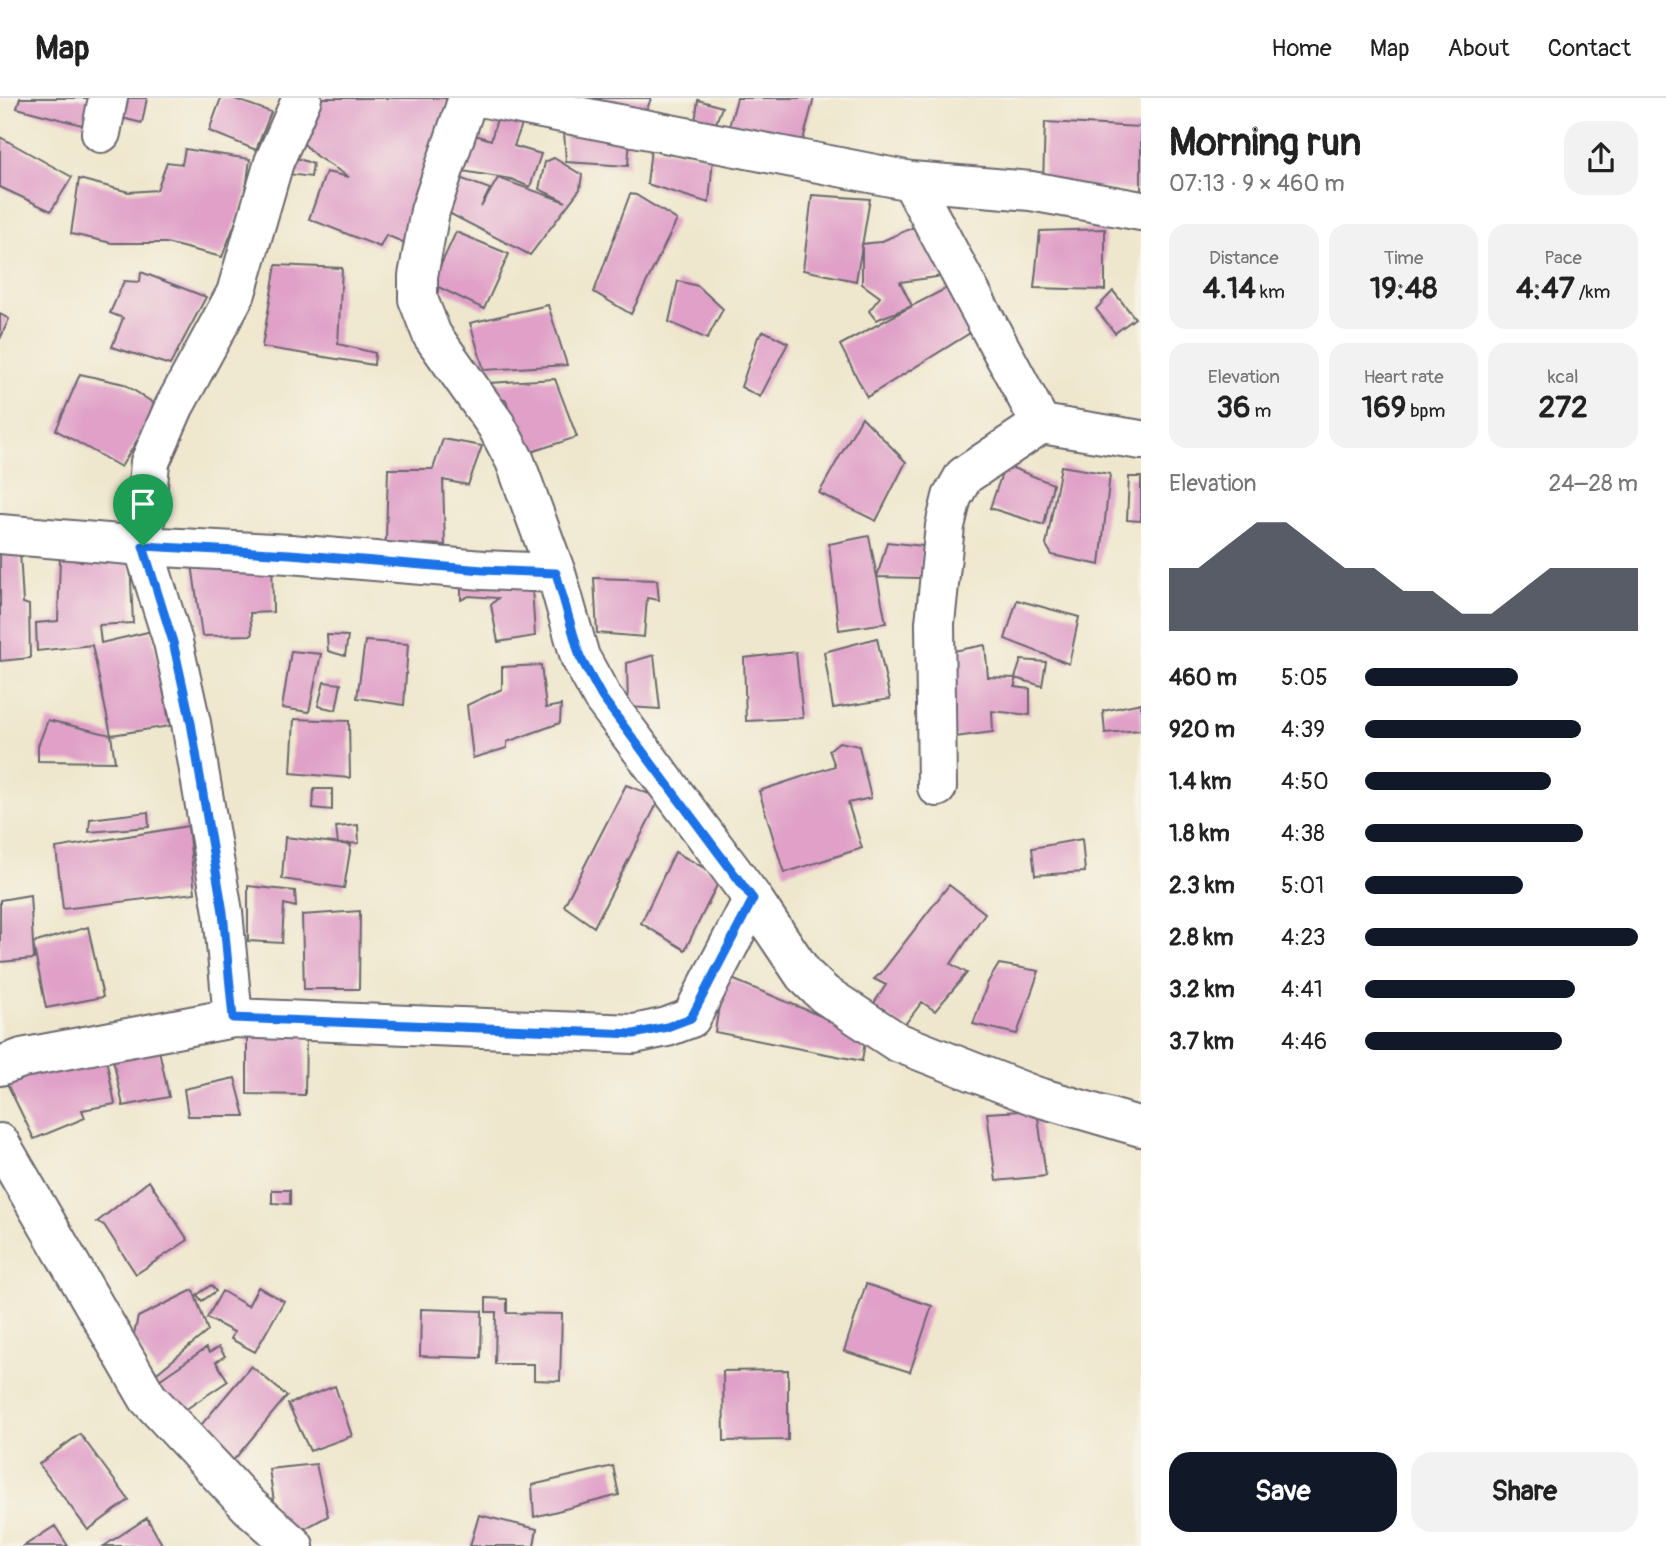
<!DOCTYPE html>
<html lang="en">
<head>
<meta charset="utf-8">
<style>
  :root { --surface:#fff; --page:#f2f2f2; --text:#222; --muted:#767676; --line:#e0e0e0; --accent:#111827 }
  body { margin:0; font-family:Pangolin,sans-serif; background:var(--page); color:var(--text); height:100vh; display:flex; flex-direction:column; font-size:26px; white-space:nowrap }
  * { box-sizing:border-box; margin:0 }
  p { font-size:23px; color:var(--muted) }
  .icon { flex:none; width:38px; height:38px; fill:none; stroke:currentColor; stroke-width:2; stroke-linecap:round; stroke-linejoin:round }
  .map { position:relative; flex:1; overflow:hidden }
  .drawer { display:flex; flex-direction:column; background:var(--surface); width:525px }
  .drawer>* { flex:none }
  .pin { position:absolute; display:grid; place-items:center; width:60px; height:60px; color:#fff; margin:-72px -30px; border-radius:50% 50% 50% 0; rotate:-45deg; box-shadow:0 0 7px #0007 }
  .pin .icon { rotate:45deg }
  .round { display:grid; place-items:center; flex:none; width:74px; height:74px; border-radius:21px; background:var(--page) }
  .overview { display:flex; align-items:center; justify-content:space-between; height:119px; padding:0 28px }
  h1 { font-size:38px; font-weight:700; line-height:52px }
  .stats { display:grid; grid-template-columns:repeat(3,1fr); gap:10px; height:119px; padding:7px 28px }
  .stats div { display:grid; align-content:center; border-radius:18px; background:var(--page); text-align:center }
  .stats b { font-size:30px; font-weight:700 }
  .stats small { font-size:19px; font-weight:400 }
  .stats p { font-size:19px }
  .chart { height:196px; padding:14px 28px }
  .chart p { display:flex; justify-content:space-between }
  .chart svg { width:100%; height:126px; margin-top:7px; fill:var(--accent); opacity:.7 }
  .primary-button { display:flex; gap:14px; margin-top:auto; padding:14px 28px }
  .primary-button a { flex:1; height:80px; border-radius:21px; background:var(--accent); color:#fff; font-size:28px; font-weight:700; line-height:80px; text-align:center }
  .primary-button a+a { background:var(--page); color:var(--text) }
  ul { padding:0 28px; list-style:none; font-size:23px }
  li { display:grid; grid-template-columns:112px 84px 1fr; align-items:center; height:52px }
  li i { height:18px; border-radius:9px; background:var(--accent) }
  header { display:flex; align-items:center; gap:42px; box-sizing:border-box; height:98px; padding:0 35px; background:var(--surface); border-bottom:2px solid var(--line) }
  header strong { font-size:33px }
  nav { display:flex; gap:38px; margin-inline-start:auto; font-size:24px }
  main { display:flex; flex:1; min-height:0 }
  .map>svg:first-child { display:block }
  .building { fill:#e0a0c8 }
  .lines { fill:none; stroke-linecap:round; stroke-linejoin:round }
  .minor-casing { stroke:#6a676e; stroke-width:42 }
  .minor { stroke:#fff; stroke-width:38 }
  .route-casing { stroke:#fff; stroke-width:14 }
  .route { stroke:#1a73e8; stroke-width:9 }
</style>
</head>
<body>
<header>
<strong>Map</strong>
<nav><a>Home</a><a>Map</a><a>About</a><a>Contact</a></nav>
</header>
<main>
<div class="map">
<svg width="1141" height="1448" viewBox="0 0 1141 1448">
  <rect width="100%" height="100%" fill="#f7f3e8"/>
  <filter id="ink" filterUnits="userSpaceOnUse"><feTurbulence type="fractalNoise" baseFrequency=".0143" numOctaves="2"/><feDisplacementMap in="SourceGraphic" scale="14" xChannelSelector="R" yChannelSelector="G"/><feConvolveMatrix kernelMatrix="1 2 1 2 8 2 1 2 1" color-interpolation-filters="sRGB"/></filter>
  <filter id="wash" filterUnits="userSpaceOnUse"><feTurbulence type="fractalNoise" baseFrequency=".00686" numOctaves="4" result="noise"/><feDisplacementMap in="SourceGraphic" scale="28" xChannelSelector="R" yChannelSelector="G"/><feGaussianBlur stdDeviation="1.57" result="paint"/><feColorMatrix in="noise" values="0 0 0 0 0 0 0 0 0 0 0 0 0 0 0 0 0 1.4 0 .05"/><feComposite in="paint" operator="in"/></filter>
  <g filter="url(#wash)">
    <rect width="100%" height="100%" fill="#efe7cd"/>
    <g id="blocks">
      <path class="building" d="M 20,0 L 91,0 L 82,27 L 17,10 Z
        M 122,0 L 147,0 L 142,25 L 118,19 Z
        M 221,0 L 232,0 L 271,14 L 256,52 L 209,33 Z
        M 319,0 L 444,0 L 448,2 L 405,145 L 386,137 L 380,149 L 309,121 L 326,74 L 349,79 L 316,58 L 300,42 Z
        M 594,0 L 651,0 L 644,20 Z
        M 737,0 L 814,0 L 803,42 L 729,29 Z
        M 698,2 L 722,9 L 714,30 L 695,24 Z
        M 498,17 L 524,21 L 514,48 L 541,56 L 530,89 L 511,81 L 456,72 L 472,36 L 491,42 Z
        M 1045,24 L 1141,29 L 1141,93 L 1043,85 Z
        M 564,33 L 630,38 L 628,68 L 566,64 Z
        M 0,39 L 72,79 L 51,113 L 0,89 Z
        M 651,50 L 713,59 L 709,105 L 647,86 Z
        M 185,51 L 250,61 L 245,100 L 222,159 L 166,145 L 112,145 L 71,136 L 79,81 L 129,94 L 157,92 L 167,64 L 182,66 Z
        M 291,58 L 313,66 L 311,79 L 288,76 Z
        M 554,60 L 582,77 L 580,91 L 530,157 L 443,112 L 457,79 L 490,91 L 481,109 L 498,80 L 566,104 L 539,91 L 545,64 Z
        M 630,96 L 636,97 L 677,122 L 631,216 L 594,194 Z
        M 812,97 L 870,101 L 856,183 L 803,172 Z
        M 914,129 L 944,178 L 900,184 L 912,208 L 953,187 L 973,233 L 867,299 L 840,247 L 912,208 L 876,222 L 869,213 L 880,199 L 862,186 L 862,146 L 880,144 Z
        M 1105,131 L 1105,192 L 1034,190 L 1040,133 Z
        M 456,134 L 509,156 L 484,211 L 432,186 Z
        M 276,167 L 342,170 L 338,246 L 375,255 L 374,267 L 262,249 Z
        M 141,174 L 206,199 L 170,267 L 112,249 L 123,220 L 110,215 L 124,183 L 140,184 Z
        M 678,183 L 698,188 L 723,211 L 707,241 L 669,224 Z
        M 1113,193 L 1135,220 L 1115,235 L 1096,211 Z
        M 548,207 L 567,267 L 484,272 L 470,225 Z
        M 0,216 L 9,221 L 0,241 Z
        M 764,233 L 788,245 L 760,299 L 741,289 L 758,239 Z
        M 80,276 L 124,286 L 158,308 L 121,369 L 56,332 Z
        M 555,281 L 577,339 L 525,356 L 506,302 L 493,301 L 489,285 Z
        M 862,319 L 906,364 L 876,423 L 819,395 Z
        M 443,341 L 482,348 L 468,387 L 443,382 L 445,447 L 425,446 L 422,459 L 377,458 L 386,441 L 388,371 L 433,371 Z
        M 1005,367 L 1053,386 L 1044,427 L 990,410 Z
        M 1061,368 L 1110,376 L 1100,467 L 1052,457 L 1046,447 Z
        M 1129,379 L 1141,379 L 1141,423 L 1127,422 Z
        M 869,438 L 877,479 L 887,444 L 923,448 L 920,480 L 877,479 L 886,525 L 839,532 L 829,446 Z
        M 0,452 L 20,453 L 23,505 L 29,507 L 30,560 L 0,563 Z
        M 272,455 L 273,514 L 250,515 L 252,537 L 202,538 L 192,466 Z
        M 60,460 L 130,462 L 133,525 L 99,527 L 101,545 L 152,533 L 170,628 L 111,637 L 92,547 L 37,553 L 36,525 L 58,523 Z
        M 594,480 L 657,482 L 659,502 L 647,500 L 644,539 L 597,535 Z
        M 461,484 L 532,489 L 535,538 L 498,544 L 491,507 L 498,500 L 469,498 L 461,502 Z
        M 1017,502 L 1079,519 L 1069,566 L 1005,541 Z
        M 327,537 L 348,538 L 345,558 L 328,553 Z
        M 877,540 L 890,601 L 833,610 L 824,554 Z
        M 365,543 L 408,546 L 404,607 L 357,600 Z
        M 985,547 L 988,579 L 1015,580 L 1015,589 L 1030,591 L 1030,617 L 992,613 L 993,634 L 947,640 L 943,555 Z
        M 291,553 L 321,556 L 309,614 L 282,610 Z
        M 796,554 L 803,620 L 746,623 L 744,560 Z
        M 654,557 L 660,611 L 628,609 L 627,565 Z
        M 1021,562 L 1046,564 L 1042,588 L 1015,580 Z
        M 541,567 L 546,610 L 561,607 L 560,625 L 507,644 L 507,650 L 473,660 L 467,607 L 502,591 L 502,569 Z
        M 324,584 L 341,586 L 336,612 L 318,608 Z
        M 1141,605 L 1141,632 L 1105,635 L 1103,613 Z
        M 294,621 L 349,623 L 350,680 L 291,675 Z
        M 48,622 L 111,637 L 115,664 L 38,663 L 38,648 Z
        M 839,644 L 859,648 L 871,700 L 848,705 L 862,750 L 784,775 L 759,693 L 835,668 L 829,652 Z
        M 626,687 L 660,700 L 594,829 L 564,808 Z
        M 314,691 L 332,691 L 332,712 L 313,710 Z
        M 148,714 L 149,729 L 89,734 L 90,721 Z
        M 358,727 L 359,745 L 338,746 L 336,729 Z
        M 188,728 L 195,795 L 63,811 L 56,750 Z
        M 285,739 L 351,747 L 344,790 L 282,781 Z
        M 1082,741 L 1085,774 L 1035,777 L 1032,750 Z
        M 675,754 L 721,779 L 685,852 L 641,825 Z
        M 949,787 L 985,815 L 951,866 L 967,875 L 935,913 L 922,904 L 903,929 L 872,908 L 886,887 L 874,881 L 881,875 Z
        M 248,788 L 295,793 L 296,809 L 284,806 L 282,845 L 248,843 Z
        M 30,797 L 34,861 L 0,864 L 0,802 Z
        M 360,813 L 359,891 L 304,891 L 302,817 Z
        M 88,829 L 103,899 L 46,910 L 33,845 Z
        M 999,866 L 1039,873 L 1017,936 L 973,926 L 988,884 Z
        M 732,881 L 866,937 L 862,963 L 715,934 L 722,887 Z
        M 247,937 L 306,938 L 305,997 L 247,996 Z
        M 158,947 L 169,999 L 123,1008 L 112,956 Z
        M 104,950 L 115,1006 L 82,1012 L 85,1020 L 34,1041 L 0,971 Z
        M 235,980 L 245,1018 L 188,1018 L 184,991 Z
        M 1037,1012 L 1046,1078 L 996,1083 L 987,1015 Z
        M 149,1083 L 188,1142 L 136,1176 L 104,1127 L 97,1124 Z
        M 272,1092 L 290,1092 L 290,1106 L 272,1105 Z
        M 866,1186 L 932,1208 L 910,1274 L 844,1253 Z
        M 211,1187 L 216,1193 L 202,1203 L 197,1197 Z
        M 258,1189 L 284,1203 L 255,1254 L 231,1241 L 234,1234 L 207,1220 L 222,1193 L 248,1208 Z
        M 193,1192 L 208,1233 L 157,1275 L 133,1240 L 138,1219 Z
        M 486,1200 L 507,1201 L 507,1215 L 562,1216 L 560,1283 L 534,1282 L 534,1266 L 495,1266 L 496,1214 L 486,1214 Z
        M 421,1211 L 482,1213 L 481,1260 L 420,1258 Z
        M 219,1249 L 225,1258 L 216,1264 L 228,1283 L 179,1316 L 156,1284 L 206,1250 L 209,1255 Z
        M 251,1268 L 287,1298 L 227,1370 L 190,1340 Z
        M 788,1272 L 788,1342 L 724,1343 L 723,1273 Z
        M 335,1288 L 352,1338 L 310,1353 L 288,1306 Z
        M 80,1336 L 129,1402 L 88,1432 L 39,1366 Z
        M 316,1366 L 328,1418 L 295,1436 L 275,1410 L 269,1371 Z
        M 613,1368 L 619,1397 L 534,1419 L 532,1387 Z
        M 479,1417 L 537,1431 L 534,1448 L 470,1448 Z
        M 147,1420 L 163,1448 L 104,1448 Z
        M 55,1428 L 68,1448 L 24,1448 Z"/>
    </g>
  </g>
  <g filter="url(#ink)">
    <use href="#blocks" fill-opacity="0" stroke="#6a676e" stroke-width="2"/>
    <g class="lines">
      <g class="minor-casing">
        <path id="minor" d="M 468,0 L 430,113 L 418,178 L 418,201 L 432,237 L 496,327 L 515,363 L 556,475 L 580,559 L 602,599 L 753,801 L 804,877 L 824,896 L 897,944 L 1035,998 L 1141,1029
          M 485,0 L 911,83 L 1041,326 L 1141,342
          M 101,35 L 108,0
          M 911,83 L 1031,93 L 1141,113
          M 0,436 L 143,448 L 150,364 L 174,309 L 236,195 L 274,64 L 302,0
          M 937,689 L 935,525 L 945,428 L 952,399 L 964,378 L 1041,326
          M 233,920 L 634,936 L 667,929 L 691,920 L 753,801
          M 0,968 L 22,960 L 233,920 L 223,814 L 191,625 L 173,544 L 143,448 L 290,456 L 483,472 L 556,475
          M 0,1045 L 148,1300 L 249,1408 L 294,1448"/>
      </g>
      <use href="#minor" class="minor"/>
    </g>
  </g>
  <g class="lines" filter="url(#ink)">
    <g class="route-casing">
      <path id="route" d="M 143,448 L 290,456 L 483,472 L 556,475 L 580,559 L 602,599 L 753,801 L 691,920 L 667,929 L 634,936 L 233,920 L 223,814 L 191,625 L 173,544 Z"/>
    </g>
    <use href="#route" class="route"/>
  </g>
</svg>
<div class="pin" style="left:143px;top:448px;background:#1e9e55"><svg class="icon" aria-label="arrive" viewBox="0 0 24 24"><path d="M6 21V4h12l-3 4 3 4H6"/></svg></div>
</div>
<section class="drawer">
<div class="overview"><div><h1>Morning run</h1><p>07:13 · 9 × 460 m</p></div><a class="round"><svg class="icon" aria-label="share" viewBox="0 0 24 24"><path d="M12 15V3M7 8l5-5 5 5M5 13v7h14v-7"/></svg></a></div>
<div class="stats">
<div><p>Distance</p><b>4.14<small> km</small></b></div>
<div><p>Time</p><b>19:48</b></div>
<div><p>Pace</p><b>4:47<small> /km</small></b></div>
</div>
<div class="stats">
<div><p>Elevation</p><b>36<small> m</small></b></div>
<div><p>Heart rate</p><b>169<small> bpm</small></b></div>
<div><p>kcal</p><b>272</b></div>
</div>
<div class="chart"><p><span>Elevation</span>24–28 m</p>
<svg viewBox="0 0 160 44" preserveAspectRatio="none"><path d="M0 44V22L10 22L20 14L30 6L40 6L50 14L60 22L70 22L80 30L90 30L100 38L110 38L120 30L130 22L140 22L150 22L160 22V44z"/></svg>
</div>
<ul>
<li><b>460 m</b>5:05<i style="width:56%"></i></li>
<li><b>920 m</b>4:39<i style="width:79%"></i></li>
<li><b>1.4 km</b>4:50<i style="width:68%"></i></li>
<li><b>1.8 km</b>4:38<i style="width:80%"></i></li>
<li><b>2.3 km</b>5:01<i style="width:58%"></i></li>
<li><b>2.8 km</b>4:23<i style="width:100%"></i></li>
<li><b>3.2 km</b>4:41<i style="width:77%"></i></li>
<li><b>3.7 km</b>4:46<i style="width:72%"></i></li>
</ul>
<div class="primary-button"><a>Save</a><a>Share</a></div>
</section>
</main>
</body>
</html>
